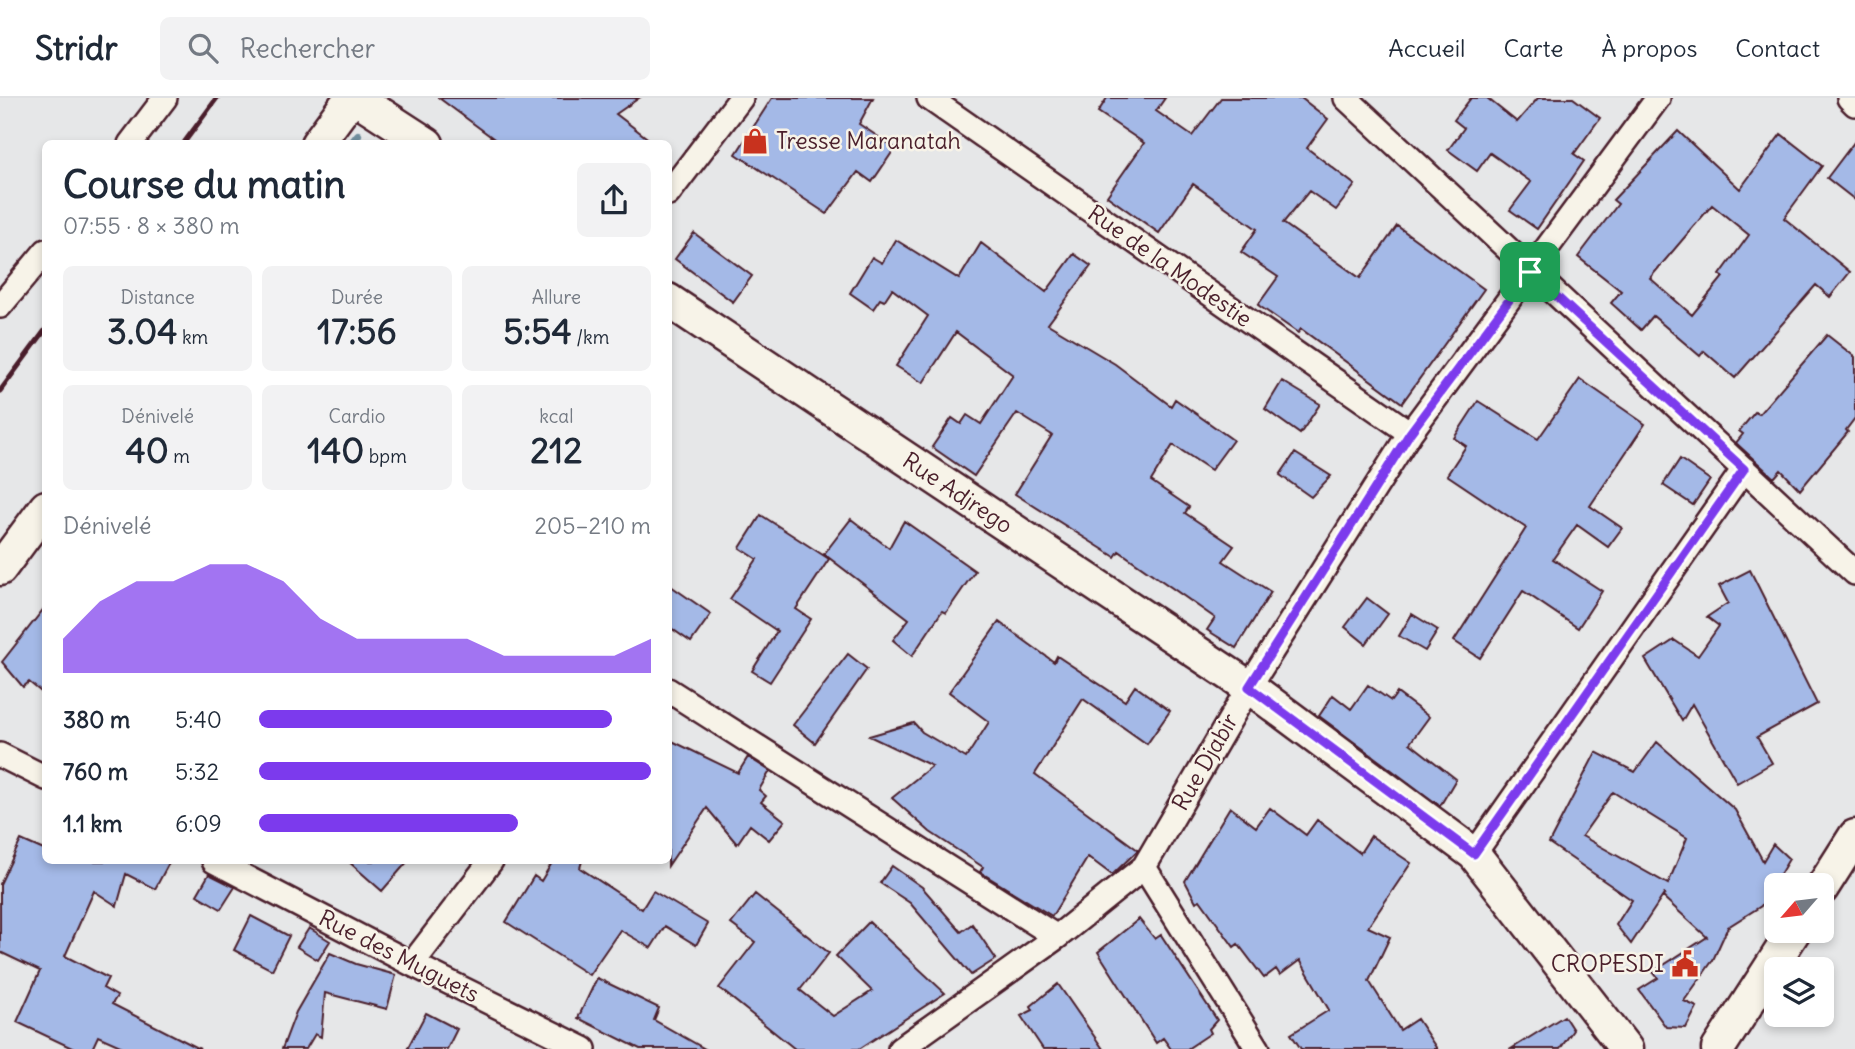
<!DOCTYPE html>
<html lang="fr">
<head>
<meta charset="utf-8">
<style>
  :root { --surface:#fff; --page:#f2f2f3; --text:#1f2937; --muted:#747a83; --line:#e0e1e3; --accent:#7c3aed }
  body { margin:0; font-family:Delius,sans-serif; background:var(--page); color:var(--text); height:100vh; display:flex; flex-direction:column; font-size:26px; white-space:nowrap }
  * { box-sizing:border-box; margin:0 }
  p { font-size:23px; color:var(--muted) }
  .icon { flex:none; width:38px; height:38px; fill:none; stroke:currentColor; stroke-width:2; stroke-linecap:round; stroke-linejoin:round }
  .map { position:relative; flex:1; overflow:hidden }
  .panel { position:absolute; left:42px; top:42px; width:630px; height:724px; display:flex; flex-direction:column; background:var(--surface); border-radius:10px; box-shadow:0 4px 10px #0003 }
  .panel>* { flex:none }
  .needle { width:46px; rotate:242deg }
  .fabs { position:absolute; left:1764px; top:775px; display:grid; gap:14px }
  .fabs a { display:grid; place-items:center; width:70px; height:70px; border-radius:10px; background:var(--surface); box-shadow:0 4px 10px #0003; font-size:35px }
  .pin { position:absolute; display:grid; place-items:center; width:60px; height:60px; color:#fff; margin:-30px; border-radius:14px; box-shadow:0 4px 10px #0006 }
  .round { display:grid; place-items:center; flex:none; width:74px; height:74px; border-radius:10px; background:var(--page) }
  .headline { display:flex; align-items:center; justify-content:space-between; height:119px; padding:0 21px }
  h1 { font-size:38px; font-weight:700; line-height:52px }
  .stats { display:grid; grid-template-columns:repeat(3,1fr); gap:10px; height:119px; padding:7px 21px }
  .stats div { display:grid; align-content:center; border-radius:10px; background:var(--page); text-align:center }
  .stats b { font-size:35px; font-weight:700 }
  .stats small { font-size:19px; font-weight:400 }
  .stats p { font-size:19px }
  .chart { height:196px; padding:14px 21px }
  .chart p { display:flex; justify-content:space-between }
  .chart svg { width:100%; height:126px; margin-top:7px; fill:var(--accent); opacity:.7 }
  ul { padding:0 21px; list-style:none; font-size:23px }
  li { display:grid; grid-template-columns:112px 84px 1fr; align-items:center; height:52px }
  li i { height:18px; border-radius:9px; background:var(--accent) }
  header { display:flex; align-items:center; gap:42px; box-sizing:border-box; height:98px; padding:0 35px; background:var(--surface); border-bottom:2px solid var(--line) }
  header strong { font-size:33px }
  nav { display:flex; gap:38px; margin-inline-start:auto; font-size:24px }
  .search { width:490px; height:63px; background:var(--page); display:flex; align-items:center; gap:18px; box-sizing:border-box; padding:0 24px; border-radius:10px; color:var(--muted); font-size:26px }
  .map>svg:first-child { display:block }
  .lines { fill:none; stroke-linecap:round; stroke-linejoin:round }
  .stream { stroke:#718f9e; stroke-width:8 }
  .building { fill:#a4b9e7; stroke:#4a1f2b; stroke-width:2; fill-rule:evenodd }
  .street-casing { stroke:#4a1f2b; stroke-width:28 }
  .secondary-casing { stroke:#4a1f2b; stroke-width:37 }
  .street { stroke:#f7f3e8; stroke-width:23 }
  .secondary { stroke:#f7f3e8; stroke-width:32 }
  .rail { stroke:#4a1f2b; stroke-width:5 }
  .route-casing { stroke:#fff; stroke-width:14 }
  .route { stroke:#7c3aed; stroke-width:9 }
  .labels { text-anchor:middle; stroke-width:5; stroke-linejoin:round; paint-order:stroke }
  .poi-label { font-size:23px; fill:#4a1f2b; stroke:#f7f3e8; text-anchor:start }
  .street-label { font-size:23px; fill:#4a1f2b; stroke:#f7f3e8 }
</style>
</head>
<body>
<header>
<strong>Stridr</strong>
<div class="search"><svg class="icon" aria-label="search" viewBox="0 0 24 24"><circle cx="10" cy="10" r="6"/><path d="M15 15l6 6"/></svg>Rechercher</div>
<nav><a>Accueil</a><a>Carte</a><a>À propos</a><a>Contact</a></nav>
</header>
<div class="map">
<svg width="1855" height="951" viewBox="0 0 1855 951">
  <rect width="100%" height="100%" fill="#e6e7e8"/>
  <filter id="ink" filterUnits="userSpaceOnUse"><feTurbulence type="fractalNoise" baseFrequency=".0143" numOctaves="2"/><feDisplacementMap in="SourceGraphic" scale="14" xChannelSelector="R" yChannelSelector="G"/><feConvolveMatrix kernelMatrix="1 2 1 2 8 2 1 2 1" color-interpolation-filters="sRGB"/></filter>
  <g filter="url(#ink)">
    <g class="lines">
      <path class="stream" d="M 351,46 L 358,37"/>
    </g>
    <path class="building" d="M 439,0 L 639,0 L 616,16 L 655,46 L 501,46 Z
      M 772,0 L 873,0 L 859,26 L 895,50 L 872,84 L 858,74 L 827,116 L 736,56 Z
      M 1107,0 L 1165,0 L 1156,13 L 1192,38 L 1221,0 L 1301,0 L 1328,21 L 1307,50 L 1355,87 L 1336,112 L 1309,93 L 1283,125 L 1360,180 L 1397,128 L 1484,191 L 1402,305 L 1301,231 L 1298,235 L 1258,207 L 1278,179 L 1241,154 L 1257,131 L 1193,86 L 1159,135 L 1107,98 L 1144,45 L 1098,14 Z
      M 1471,0 L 1487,0 L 1517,24 L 1538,0 L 1573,0 L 1600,20 L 1574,56 L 1584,63 L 1537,131 L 1510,112 L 1531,84 L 1490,55 L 1477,73 L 1448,52 L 1464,30 L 1454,22 Z
      M 1678,33 L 1740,91 L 1781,36 L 1822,68 L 1784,120 L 1850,174 L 1830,199 L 1816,187 L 1735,280 L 1704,253 L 1700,258 L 1653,218 L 1641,232 L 1611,205 L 1621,193 L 1578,159 L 1618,106 L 1613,102 ZM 1712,107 L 1749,137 L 1720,177 L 1723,179 L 1692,217 L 1650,180 Z
      M 1855,43 L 1855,102 L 1827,80 Z
      M 694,135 L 752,178 L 733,204 L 675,161 Z
      M 896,142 L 959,181 L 981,145 L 1046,194 L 1074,156 L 1091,168 L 1048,226 L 1115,266 L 1171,308 L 1175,301 L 1233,342 L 1211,372 L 1173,347 L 1151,383 L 1189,409 L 1185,415 L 1234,448 L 1223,463 L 1271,494 L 1236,550 L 1207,532 L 1215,520 L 1119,453 L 1115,459 L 1015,396 L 1052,337 L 1017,315 L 974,378 L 932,349 L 952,320 L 961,326 L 967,317 L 981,326 L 1013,277 L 956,234 L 923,285 L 896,268 L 928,218 L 892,191 L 884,203 L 880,201 L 873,211 L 850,195 L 872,159 L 882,165 Z
      M 1827,237 L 1855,259 L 1855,320 L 1846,332 L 1848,334 L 1800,392 L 1781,372 L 1774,380 L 1736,345 L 1743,336 L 1739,333 L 1755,314 L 1759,316 Z
      M 1580,281 L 1645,326 L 1590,408 L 1622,430 L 1608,449 L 1577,427 L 1553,461 L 1602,493 L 1578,530 L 1523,493 L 1480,560 L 1454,543 L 1526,430 L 1447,377 L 1466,348 L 1454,340 L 1478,303 L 1538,341 Z
      M 1282,283 L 1320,306 L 1300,336 L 1265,311 Z
      M 1295,355 L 1331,378 L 1311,399 L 1280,377 Z
      M 1680,361 L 1710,382 L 1693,407 L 1663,387 Z
      M 761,417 L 829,461 L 796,511 L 811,521 L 770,584 L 752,573 L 777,533 L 730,501 L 757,461 L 740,450 Z
      M 851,421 L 889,450 L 904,423 L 975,473 L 946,515 L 942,513 L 912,558 L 893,542 L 909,521 L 824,456 Z
      M 1750,472 L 1817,606 L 1757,639 L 1772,665 L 1737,685 L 1692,606 L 1682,623 L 1645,561 L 1674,542 L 1698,558 L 1719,528 L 1707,519 L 1728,505 L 1719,488 Z
      M 668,486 L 711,516 L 691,544 L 668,528 Z
      M 1367,500 L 1388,516 L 1366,546 L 1345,529 Z
      M 46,508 L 46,598 L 29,584 L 23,589 L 2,564 Z
      M 1412,516 L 1438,532 L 1425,553 L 1399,538 Z
      M 999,524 L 1054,564 L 1057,558 L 1125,603 L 1135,588 L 1170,613 L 1147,646 L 1083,601 L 1035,676 L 1138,752 L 1112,777 L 1088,759 L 1052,818 L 980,774 L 983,769 L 930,734 L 892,700 L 932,668 L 869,638 L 914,625 L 922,634 L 966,660 L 989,624 L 949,594 Z
      M 848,556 L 867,571 L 815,645 L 793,627 Z
      M 1368,587 L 1391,603 L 1397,595 L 1429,619 L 1410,645 L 1456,681 L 1440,708 L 1319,618 L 1333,597 L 1351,611 Z
      M 668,641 L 738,675 L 748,659 L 770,673 L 759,692 L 766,698 L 761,704 L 785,723 L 769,742 L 750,727 L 737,746 L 707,710 L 668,768 Z
      M 1657,644 L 1735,712 L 1763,763 L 1773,746 L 1789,761 L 1761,808 L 1728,829 L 1713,862 L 1684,903 L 1697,909 L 1686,930 L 1666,929 L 1639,892 L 1658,880 L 1653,874 L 1707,839 L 1663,799 L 1665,795 L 1631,846 L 1616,827 L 1632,802 L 1549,745 L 1596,654 L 1635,674 ZM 1613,694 L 1687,740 L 1668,786 L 1582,738 Z
      M 1230,709 L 1256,729 L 1270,710 L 1306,737 L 1317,722 L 1360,755 L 1371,738 L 1411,765 L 1368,829 L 1390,839 L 1369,883 L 1400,932 L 1417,921 L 1437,951 L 1301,951 L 1291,936 L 1329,912 L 1300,862 L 1280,877 L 1276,871 L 1264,880 L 1238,846 L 1234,849 L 1200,802 L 1196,804 L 1185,783 Z
      M 21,742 L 46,753 L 46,763 L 170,763 L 155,791 L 126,776 L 117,808 L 94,793 L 65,858 L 108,880 L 103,890 L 117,898 L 112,906 L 200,951 L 127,951 L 98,938 L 92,951 L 74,951 L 17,924 L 40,873 L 0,854 L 0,786 Z
      M 348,763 L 408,763 L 382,793 Z
      M 553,763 L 582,763 L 580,770 L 642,811 L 653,793 L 708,826 L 696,847 L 665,828 L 651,850 L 620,832 L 589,877 L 506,824 L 534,778 L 541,783 Z
      M 892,768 L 922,789 L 961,834 L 972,826 L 996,861 L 971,877 L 910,805 L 880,785 Z
      M 209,776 L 235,789 L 221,811 L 197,797 Z
      M 755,796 L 829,855 L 800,892 L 833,918 L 872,893 L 836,858 L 869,824 L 945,895 L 859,951 L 795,951 L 719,890 L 755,844 L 731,826 Z
      M 251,818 L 289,838 L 272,872 L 234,852 Z
      M 1139,821 L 1155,841 L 1161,837 L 1217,922 L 1209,931 L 1211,935 L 1187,951 L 1171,951 L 1163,940 L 1156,945 L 1098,854 Z
      M 309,830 L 330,843 L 318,862 L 297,849 Z
      M 330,855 L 356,866 L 396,877 L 387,911 L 325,895 L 321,939 L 315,936 L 306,951 L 282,951 L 296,914 Z
      M 597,880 L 659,910 L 654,922 L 705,951 L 640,951 L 578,920 Z
      M 1058,886 L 1103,951 L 1043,951 L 1021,918 L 1033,912 L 1031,908 Z
      M 426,915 L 457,931 L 447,951 L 407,951 Z
      M 1564,918 L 1573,932 L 1560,951 L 1511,951 Z"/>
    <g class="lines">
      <g class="street-casing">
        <path id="street" d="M 929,0 L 1410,335
          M 1346,0 L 1855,475
          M 1849,0 L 1855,6
          M 130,46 L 165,0
          M 668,96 L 741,0
          M 0,208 L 46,153
          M 668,592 L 1057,839
          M 0,657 L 46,680
          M 1474,756 L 1744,371
          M 214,763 L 412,866 L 584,951
          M 1144,769 L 1258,951
          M 412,866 L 491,763
          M 900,951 L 1057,839 L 1144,769 L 1249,589 L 1410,335 L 1658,0"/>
      </g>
      <g class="secondary-casing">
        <g id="secondary">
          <path d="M 356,0 L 427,46"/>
          <path d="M 317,46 L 351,0"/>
          <path id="s1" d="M 668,202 L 1249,589 L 1474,756 L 1626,951"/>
          <path d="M 0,471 L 46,409"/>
          <path d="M 1822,790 L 1855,738"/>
          <path d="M 1718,951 L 1794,833"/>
        </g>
      </g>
      <use href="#street" class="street"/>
      <use href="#secondary" class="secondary"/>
      <path class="rail" d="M 183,46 L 217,0
        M 0,293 L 46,231"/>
    </g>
  </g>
  <g class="lines" filter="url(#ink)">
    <g class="route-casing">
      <path id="route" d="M 1530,174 L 1744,371 L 1474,756 L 1249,589 L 1410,335 Z"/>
    </g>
    <use href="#route" class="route"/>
  </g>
  <defs>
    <g id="shop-bare" transform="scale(2.1)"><path d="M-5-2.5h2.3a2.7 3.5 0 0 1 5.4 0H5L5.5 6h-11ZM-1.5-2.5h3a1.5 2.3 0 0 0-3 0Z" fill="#c8321e" stroke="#f7f3e8" stroke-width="2.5" paint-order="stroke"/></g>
    <g id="civic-bare" transform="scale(2.1)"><path d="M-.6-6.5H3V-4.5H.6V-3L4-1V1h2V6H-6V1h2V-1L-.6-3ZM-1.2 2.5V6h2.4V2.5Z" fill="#c8321e" stroke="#f7f3e8" stroke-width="2.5" paint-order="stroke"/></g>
  </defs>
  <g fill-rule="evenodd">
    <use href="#shop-bare" x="755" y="43"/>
    <use href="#civic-bare" x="1685" y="866"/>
  </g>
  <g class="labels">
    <g class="poi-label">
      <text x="776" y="51">Tresse Maranatah</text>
      <text x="1664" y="874" text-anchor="end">CROPESDI</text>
    </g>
    <g class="street-label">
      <text transform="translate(1170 168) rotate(35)" y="8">Rue de la Modestie</text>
      <text dy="8" stroke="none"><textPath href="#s1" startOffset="348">Rue Adjrego</textPath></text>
      <text transform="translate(1205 664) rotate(-60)" y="8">Rue Djabir</text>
      <text transform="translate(399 858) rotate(27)" y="8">Rue des Muguets</text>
    </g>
  </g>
</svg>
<div class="fabs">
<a><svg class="needle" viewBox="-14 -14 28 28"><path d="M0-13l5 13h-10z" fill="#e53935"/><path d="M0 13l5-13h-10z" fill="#747a83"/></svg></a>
<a><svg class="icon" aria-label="layers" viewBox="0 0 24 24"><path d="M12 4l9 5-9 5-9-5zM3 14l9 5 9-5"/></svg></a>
</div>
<div class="pin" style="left:1530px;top:174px;background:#1e9e55"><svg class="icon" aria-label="arrive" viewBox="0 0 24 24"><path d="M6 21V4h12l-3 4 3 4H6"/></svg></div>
<section class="panel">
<div class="headline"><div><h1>Course du matin</h1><p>07:55 · 8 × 380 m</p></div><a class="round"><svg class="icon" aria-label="share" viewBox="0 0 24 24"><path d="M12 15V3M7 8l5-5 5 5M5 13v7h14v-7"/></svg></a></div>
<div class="stats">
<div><p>Distance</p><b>3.04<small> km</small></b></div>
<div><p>Durée</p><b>17:56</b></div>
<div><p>Allure</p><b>5:54<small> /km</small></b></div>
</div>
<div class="stats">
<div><p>Dénivelé</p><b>40<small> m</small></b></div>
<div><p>Cardio</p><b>140<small> bpm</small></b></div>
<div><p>kcal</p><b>212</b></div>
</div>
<div class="chart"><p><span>Dénivelé</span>205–210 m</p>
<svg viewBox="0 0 160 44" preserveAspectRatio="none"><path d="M0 44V32L10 19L20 12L30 12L40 6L50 6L60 12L70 25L80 32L90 32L100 32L110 32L120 38L130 38L140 38L150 38L160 32V44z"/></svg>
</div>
<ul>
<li><b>380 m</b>5:40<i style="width:90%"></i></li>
<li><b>760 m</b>5:32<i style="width:100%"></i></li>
<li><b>1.1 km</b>6:09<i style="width:66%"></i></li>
</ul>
</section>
</div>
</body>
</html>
